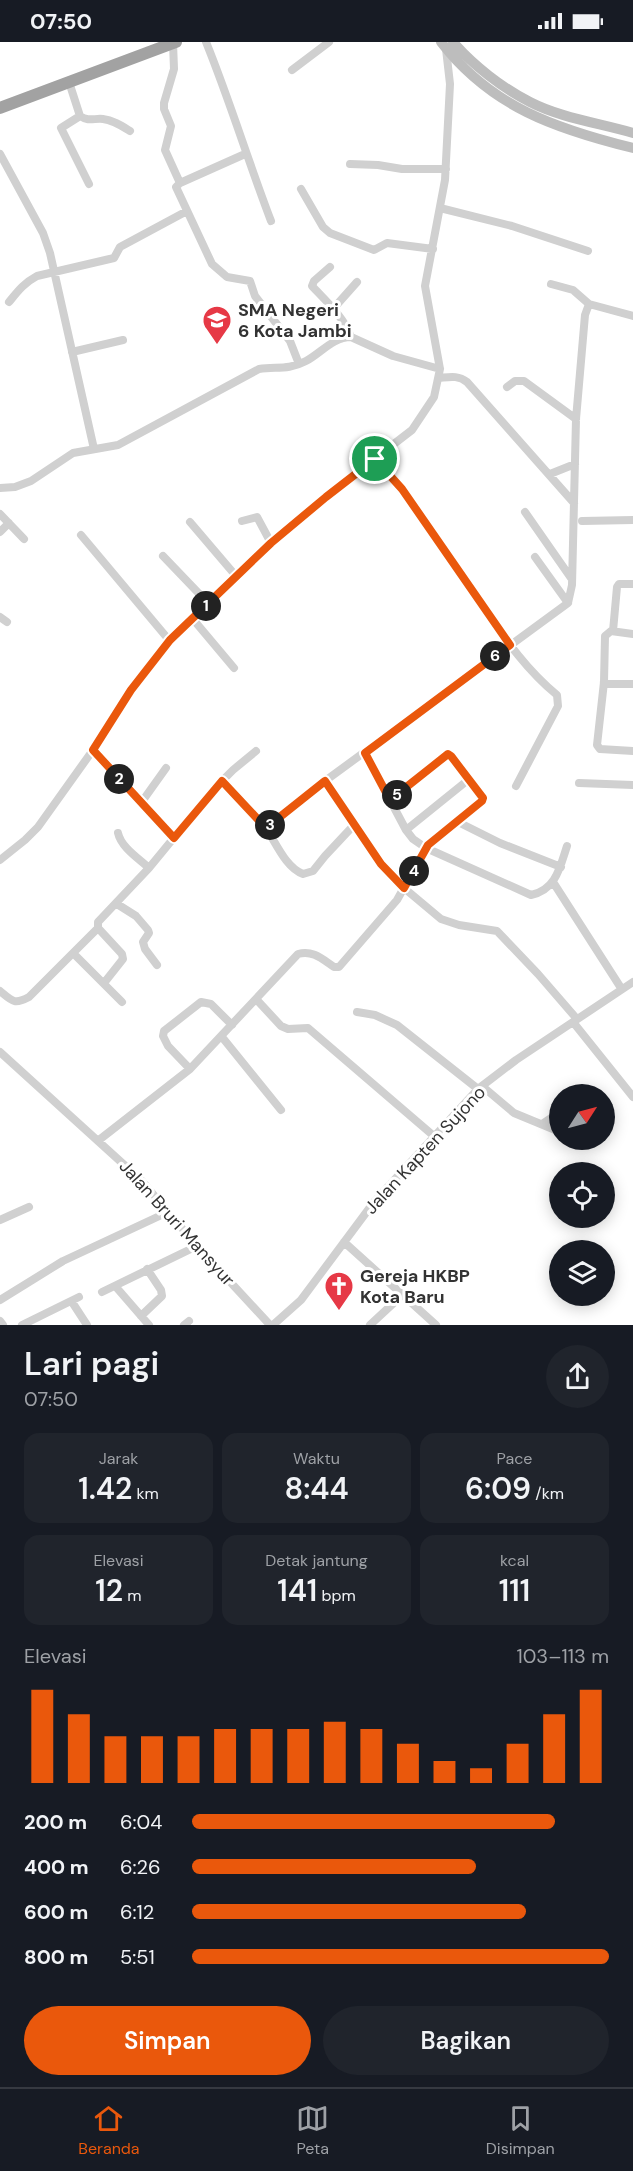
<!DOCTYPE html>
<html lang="id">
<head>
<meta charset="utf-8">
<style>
  :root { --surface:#171b24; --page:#20242c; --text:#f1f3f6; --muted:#9ea1a6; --line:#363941; --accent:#ea580c }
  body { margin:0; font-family:"DM Sans",sans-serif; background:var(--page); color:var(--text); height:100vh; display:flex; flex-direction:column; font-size:22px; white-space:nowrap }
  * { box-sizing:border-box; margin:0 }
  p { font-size:20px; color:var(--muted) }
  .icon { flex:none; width:33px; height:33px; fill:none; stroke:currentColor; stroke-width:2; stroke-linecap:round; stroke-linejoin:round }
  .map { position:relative; height:1283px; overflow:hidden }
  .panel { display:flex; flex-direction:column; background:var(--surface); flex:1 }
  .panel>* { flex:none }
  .needle { width:39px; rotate:54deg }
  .tools { position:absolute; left:549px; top:1042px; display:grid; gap:12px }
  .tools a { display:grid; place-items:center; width:66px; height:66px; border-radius:50%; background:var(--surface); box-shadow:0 3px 15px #0003; font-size:30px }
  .pin { position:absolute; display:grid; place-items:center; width:51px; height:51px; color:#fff; margin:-26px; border:3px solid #fff; border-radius:50%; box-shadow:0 2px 6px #0007 }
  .km { position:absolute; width:30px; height:30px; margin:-15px; border-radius:50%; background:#222; color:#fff; font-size:16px; line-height:30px; text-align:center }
  .round { display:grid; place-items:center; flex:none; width:63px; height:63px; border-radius:32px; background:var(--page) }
  .head { display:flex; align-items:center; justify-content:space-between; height:102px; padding:0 24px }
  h1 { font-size:33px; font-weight:600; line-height:45px }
  .figures { display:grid; grid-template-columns:repeat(3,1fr); gap:9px; height:102px; padding:6px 24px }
  .figures div { display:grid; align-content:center; border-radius:15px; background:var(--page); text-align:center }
  .figures b { font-size:30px; font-weight:600 }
  .figures small { font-size:16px; font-weight:400 }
  .figures p { font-size:16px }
  .chart { height:168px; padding:12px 24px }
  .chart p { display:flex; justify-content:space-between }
  .chart svg { width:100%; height:108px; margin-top:6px; stroke:var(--accent); stroke-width:6 }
  .action { display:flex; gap:12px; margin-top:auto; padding:12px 24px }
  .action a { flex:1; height:69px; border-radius:36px; background:var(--accent); color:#fff; font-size:24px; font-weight:600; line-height:69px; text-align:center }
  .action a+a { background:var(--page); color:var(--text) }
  ul { padding:0 24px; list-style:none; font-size:20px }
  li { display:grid; grid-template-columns:96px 72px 1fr; align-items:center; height:45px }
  li i { height:15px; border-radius:8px; background:var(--accent) }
  .status { display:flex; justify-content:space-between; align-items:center; height:42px; padding:0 30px; background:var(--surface); direction:ltr }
  .status svg { height:16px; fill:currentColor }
  .tab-bar { display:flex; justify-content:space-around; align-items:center; height:84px; border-top:2px solid var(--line); background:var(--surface); font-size:16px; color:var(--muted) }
  .tab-bar a { display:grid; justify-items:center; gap:3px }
  .tab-bar .selected { color:var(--accent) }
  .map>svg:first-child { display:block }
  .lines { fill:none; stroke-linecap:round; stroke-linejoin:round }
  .minor { stroke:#d0d0d0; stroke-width:8 }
  .secondary { stroke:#bdbdbd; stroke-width:10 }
  .trunk { stroke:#a2a2a2; stroke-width:12 }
  .route-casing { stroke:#fff; stroke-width:12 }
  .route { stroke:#ea580c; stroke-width:8 }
  .labels { text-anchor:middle; stroke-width:6; stroke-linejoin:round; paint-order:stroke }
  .poi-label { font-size:18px; font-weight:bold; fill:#333; stroke:#fff; text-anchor:start }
  .street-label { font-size:18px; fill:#333; stroke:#fff }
</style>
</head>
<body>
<div class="status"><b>07:50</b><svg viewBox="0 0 49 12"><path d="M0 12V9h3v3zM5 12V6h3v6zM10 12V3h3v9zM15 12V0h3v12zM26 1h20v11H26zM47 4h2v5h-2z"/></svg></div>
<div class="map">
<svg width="633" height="1283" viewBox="0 0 633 1283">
  <rect width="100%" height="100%" fill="#fff"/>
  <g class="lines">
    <path class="minor" d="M 206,0 C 230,59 248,119 271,179
      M 173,1 L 174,27 L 164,61 L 164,67 L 171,84 L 165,108 L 180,141
      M 292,28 L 329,0
      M 69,40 L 80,74 L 61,86 L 89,142
      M 80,74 C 89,80 94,76 103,77 C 113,78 122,84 130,89
      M 0,112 L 43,191 L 50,211 L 94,407
      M 245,112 L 180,141 L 176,145 L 212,222 L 227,235 L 250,239 L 255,254 L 290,299 L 299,322
      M 350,122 L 378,123 L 402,127 L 446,127
      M 301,147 L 323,185 L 330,191 L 374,208 L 387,201 L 433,207
      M 440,166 L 512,184 L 588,209
      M 330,225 L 314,239 L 312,244 C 326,259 344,275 351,295
      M 551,242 L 573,248 L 589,262 L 633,274
      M 9,260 C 18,249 24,241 37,234 L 114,216 L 120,205 L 187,169
      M 333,267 L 357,240
      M 72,310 L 123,298
      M 439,336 C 450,335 458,333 467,340 L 574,461
      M 507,345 L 515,339 L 524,339 L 576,377
      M 375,417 C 414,461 445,510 478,558 C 502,592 524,626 557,653 L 558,664 L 516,744
      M 550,432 L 575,422
      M 0,446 L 15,445 L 31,439 L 73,411 L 118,403 L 259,327 C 276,324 287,329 306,319 C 321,311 333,295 351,295 L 393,314 L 440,327
      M 525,470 L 571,536
      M 0,472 L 24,497
      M 242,479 L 257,475 L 271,501
      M 582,479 L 633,478
      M 190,480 L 236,534
      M 0,490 L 9,481
      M 81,493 L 169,598
      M 163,514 L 208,561
      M 535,515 L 568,561
      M 0,575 L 7,580
      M 192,576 L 234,626
      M 613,589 L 617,545 L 619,542 L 633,542
      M 633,592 L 611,589 L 605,594 L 604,640 L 597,703 L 600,707 L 633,709
      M 604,640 L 607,642 L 633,642
      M 93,708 L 173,796
      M 365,711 L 406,788 L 413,797 L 426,806 L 531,853 C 556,848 560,825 567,804
      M 222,739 L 264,785 L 267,785 L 325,739 L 568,561 L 572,543 L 576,377 L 585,273 L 589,262
      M 325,739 L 381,822 L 404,846 L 441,877 L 459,883 L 497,889 L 538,932 L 577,977
      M 579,741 L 633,743
      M 390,758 L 448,712 L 451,714 L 468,738
      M 141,761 L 166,726
      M 456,779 L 500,801 L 561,825
      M 266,786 C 276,801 286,826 303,832 L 313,829 L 325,814 L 354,783
      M 118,791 C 121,805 138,816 149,826
      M 0,818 L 25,798 L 38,785 L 93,708 L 131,648 L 169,598 L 271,501 L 325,455 L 412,388 L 434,355 L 440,327 L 425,244 L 445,138 L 450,42 L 446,7
      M 553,840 L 621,946
      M 117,862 L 136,874 L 148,888 L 149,891 L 143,900 L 145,907 L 157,923
      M 73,911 L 122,960
      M 104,941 L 123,917 L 122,912 L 98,886 L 98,880 L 149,826 L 214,747 L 233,728 L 256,709
      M 0,949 C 12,959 14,963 29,955 L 98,886
      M 256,957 L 281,984 L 288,987 L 308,986 L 435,1095
      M 357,970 L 375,973 L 397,983 L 478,1047
      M 573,980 L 633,1055
      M 222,995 L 281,1068
      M 0,1010 L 142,1139 L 197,1204 L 270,1283
      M 190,1027 L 168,1004 L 163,994 L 164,989 L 201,960 L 211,962 L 232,983
      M 482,1044 L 514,1071 L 560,1090
      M 542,1082 L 560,1070
      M 99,1098 L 190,1027 L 298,912 C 313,908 322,917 334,925 L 339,925 L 397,858 L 428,803 L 481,760 L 483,755 L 468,738 L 406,788
      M 579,1098 L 591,1101
      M 0,1178 L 29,1165
      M 344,1200 L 436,1283
      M 116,1245 L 149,1283
      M 102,1250 L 197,1204
      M 0,1258 L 63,1219 L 168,1170
      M 72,1260 L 87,1283
      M 141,1274 L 162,1254 L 161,1248 L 147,1227
      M 0,1279 L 3,1283
      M 22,1283 L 79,1255
      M 184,1283 L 189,1279
      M 273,1283 L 301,1258 L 374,1160 L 478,1047 L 516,1018 L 633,940
      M 370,1283 L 398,1257"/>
    <path class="secondary" d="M 441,0 C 491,65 556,87 633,106
      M 453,0 C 473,23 502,46 530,60 C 561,76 599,81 633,91"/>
    <path class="trunk" d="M 0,66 L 176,0"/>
  </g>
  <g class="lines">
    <g class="route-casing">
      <path id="route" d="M 375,417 L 402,447 L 510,603 L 365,711 L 390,758 L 448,712 L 451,714 L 483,756 L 482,759 L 428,803 L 404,846 L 381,822 L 325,739 L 266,786 L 222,739 L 174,796 L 93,708 L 131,648 L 170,598 L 271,501 L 326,455 Z"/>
    </g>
    <use href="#route" class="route"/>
  </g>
  <defs>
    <g id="school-pin" transform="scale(1.5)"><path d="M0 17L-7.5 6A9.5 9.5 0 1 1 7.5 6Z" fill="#e63946" stroke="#fff"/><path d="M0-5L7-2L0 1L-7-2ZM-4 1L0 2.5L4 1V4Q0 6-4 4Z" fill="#fff"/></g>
    <g id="church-pin" transform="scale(1.5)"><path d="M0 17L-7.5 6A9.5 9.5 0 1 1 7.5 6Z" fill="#e63946" stroke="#fff"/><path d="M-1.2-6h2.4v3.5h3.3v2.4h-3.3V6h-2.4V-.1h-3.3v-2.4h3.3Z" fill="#fff"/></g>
  </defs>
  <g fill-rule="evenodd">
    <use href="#school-pin" x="217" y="278"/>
    <use href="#church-pin" x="339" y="1244"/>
  </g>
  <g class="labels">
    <g class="poi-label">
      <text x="238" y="274">SMA Negeri<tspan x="238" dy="21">6 Kota Jambi</tspan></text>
      <text x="360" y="1240">Gereja HKBP<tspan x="360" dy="21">Kota Baru</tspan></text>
    </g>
    <g class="street-label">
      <text transform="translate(425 1108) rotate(-47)" y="6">Jalan Kapten Sujono</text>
      <text transform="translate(177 1181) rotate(48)" y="6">Jalan Bruri Mansyur</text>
    </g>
  </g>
</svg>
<div class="tools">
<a><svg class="needle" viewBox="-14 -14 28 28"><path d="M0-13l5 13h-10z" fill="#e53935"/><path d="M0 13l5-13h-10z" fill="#9ea1a6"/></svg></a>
<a><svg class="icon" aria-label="locate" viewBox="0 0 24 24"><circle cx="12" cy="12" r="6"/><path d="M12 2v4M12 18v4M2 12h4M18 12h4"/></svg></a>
<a><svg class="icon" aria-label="layers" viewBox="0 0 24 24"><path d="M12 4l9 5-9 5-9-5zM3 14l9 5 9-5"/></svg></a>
</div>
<div class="pin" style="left:375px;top:417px;background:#1e9e55"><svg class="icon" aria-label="arrive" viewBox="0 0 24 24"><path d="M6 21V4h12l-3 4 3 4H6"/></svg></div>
<b class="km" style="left:206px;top:564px">1</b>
<b class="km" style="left:119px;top:737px">2</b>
<b class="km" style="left:270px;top:783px">3</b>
<b class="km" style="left:414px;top:829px">4</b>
<b class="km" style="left:397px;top:753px">5</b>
<b class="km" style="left:495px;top:614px">6</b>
</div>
<section class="panel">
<div class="head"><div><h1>Lari pagi</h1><p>07:50</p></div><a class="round"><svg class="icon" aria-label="share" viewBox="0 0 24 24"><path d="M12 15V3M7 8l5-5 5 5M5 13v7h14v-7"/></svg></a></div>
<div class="figures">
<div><p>Jarak</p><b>1.42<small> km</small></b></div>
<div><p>Waktu</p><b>8:44</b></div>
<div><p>Pace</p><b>6:09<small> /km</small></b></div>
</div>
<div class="figures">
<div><p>Elevasi</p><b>12<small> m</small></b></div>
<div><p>Detak jantung</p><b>141<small> bpm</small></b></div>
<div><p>kcal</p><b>111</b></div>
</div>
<div class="chart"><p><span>Elevasi</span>103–113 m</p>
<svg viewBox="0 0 160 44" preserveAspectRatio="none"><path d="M5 44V6M15 44V16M25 44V25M35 44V25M45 44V25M55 44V22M65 44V22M75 44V22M85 44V19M95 44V22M105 44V28M115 44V35M125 44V38M135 44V28M145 44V16M155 44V6"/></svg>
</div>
<ul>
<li><b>200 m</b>6:04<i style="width:87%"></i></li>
<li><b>400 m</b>6:26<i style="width:68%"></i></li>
<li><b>600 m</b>6:12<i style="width:80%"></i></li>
<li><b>800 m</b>5:51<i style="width:100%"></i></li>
</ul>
<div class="action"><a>Simpan</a><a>Bagikan</a></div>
</section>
<nav class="tab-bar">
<a class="selected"><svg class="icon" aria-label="home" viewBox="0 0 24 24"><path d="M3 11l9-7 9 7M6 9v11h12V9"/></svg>Beranda</a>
<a><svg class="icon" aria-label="map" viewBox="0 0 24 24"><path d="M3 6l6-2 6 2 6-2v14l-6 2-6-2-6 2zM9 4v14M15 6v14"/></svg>Peta</a>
<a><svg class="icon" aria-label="saved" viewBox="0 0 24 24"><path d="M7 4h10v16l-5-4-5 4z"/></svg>Disimpan</a>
</nav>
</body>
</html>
